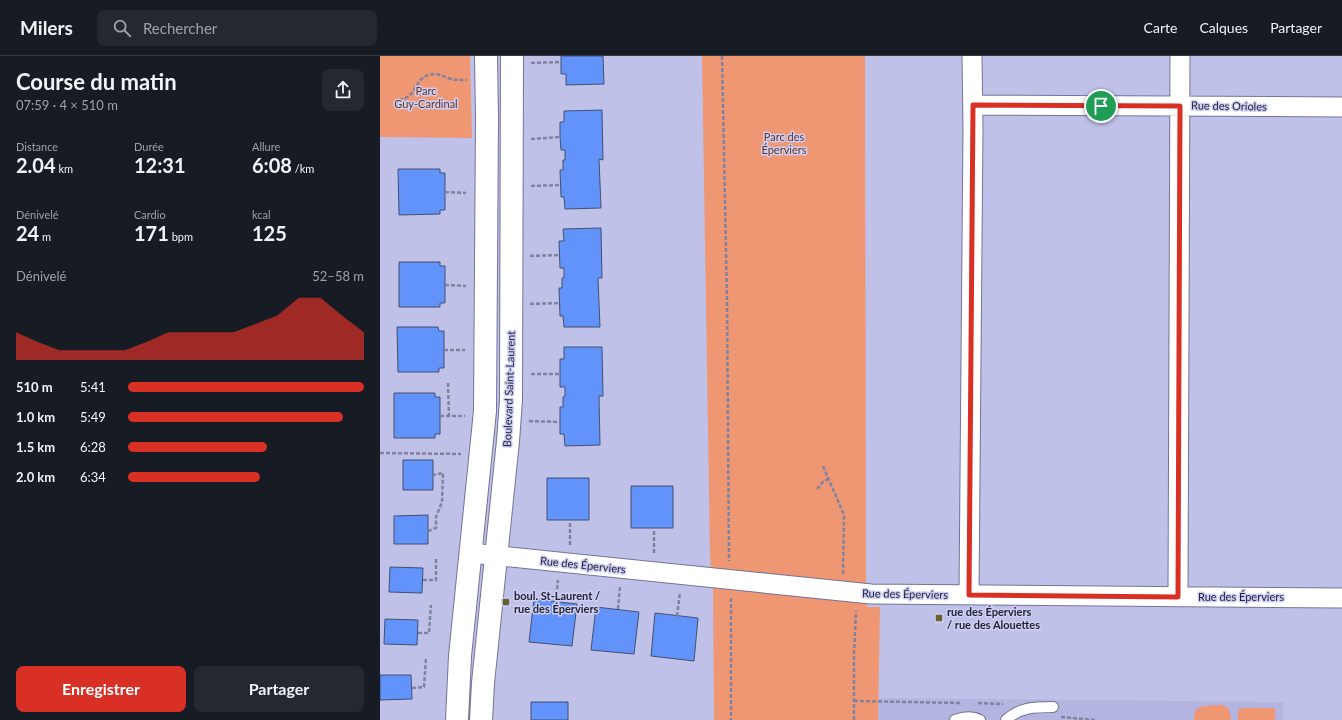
<!DOCTYPE html>
<html lang="fr">
<head>
<meta charset="utf-8">
<style>
  :root { --surface:#171b24; --page:#242831; --text:#f1f3f6; --muted:#9ea1a6; --line:#363941; --accent:#d93025 }
  body { margin:0; font-family:Lato,sans-serif; background:var(--page); color:var(--text); height:100vh; display:flex; flex-direction:column; font-size:15px; white-space:nowrap }
  * { box-sizing:border-box; margin:0 }
  p { font-size:13px; color:var(--muted) }
  .icon { flex:none; width:22px; height:22px; fill:none; stroke:currentColor; stroke-width:2; stroke-linecap:round; stroke-linejoin:round }
  .map { position:relative; flex:1; overflow:hidden }
  .details { display:flex; flex-direction:column; background:var(--surface); width:380px }
  .details>* { flex:none }
  .pin { position:absolute; display:grid; place-items:center; width:34px; height:34px; color:#fff; margin:-17px; border:2px solid #fff; border-radius:50%; box-shadow:0 1px 4px #0007 }
  .round { display:grid; place-items:center; flex:none; width:42px; height:42px; border-radius:8px; background:var(--page) }
  .head { display:flex; align-items:center; justify-content:space-between; height:68px; padding:0 16px }
  h1 { font-size:22px; font-weight:700; line-height:30px }
  .stats { display:grid; grid-template-columns:repeat(3,1fr); gap:6px; height:68px; padding:4px 16px }
  .stats div { display:grid; align-content:center }
  .stats b { font-size:20px; font-weight:700 }
  .stats small { font-size:11px; font-weight:400 }
  .stats p { font-size:11px }
  .chart { height:112px; padding:8px 16px }
  .chart p { display:flex; justify-content:space-between }
  .chart svg { width:100%; height:72px; margin-top:4px; fill:var(--accent); opacity:.7 }
  .cta { display:flex; gap:8px; margin-top:auto; padding:8px 16px }
  .cta a { flex:1; height:46px; border-radius:8px; background:var(--accent); color:#fff; font-size:16px; font-weight:700; line-height:46px; text-align:center }
  .cta a+a { background:var(--page); color:var(--text) }
  ul { padding:0 16px; list-style:none; font-size:13px }
  li { display:grid; grid-template-columns:64px 48px 1fr; align-items:center; height:30px }
  li i { height:10px; border-radius:5px; background:var(--accent) }
  header { display:flex; align-items:center; gap:24px; box-sizing:border-box; height:56px; padding:0 20px; background:var(--surface); border-bottom:1px solid var(--line) }
  header strong { font-size:19px }
  nav { display:flex; gap:22px; margin-inline-start:auto; font-size:14px }
  .search { width:280px; height:36px; background:var(--page); display:flex; align-items:center; gap:10px; box-sizing:border-box; padding:0 14px; border-radius:8px; color:var(--muted); font-size:15px }
  main { display:flex; flex:1; min-height:0 }
  .map>svg:first-child { display:block }
  .built { fill:#b3b4e0 }
  .green { fill:#ef9772 }
  .building { fill:#6293fb; stroke:#425170 }
  .lines { fill:none; stroke-linecap:round; stroke-linejoin:round }
  .service-casing { stroke:#737497; stroke-width:12 }
  .minor-casing { stroke:#737497; stroke-width:21 }
  .tertiary-casing { stroke:#737497; stroke-width:24 }
  .path { stroke:#81829f; stroke-width:2.5; stroke-dasharray:4 2; stroke-linecap:butt }
  .service { stroke:#fff; stroke-width:10 }
  .minor { stroke:#fff; stroke-width:19 }
  .tertiary { stroke:#fff; stroke-width:22 }
  .route-casing { stroke:#fff; stroke-width:8 }
  .route { stroke:#d93025; stroke-width:5 }
  .poi-dot { fill:#66612e; stroke:#cdcef5; stroke-width:1.5 }
  .labels { text-anchor:middle; stroke-width:3; stroke-linejoin:round; paint-order:stroke }
  .park-label { font-size:11px; fill:#64341e; stroke:#cdcef5 }
  .street-label { font-size:11px; fill:#252534; stroke:#cdcef5 }
  .poi-label { font-size:11px; font-weight:bold; fill:#252534; stroke:#cdcef5; text-anchor:start }
</style>
</head>
<body>
<header>
<strong>Milers</strong>
<div class="search"><svg class="icon" aria-label="search" viewBox="0 0 24 24"><circle cx="10" cy="10" r="6"/><path d="M15 15l6 6"/></svg>Rechercher</div>
<nav><a>Carte</a><a>Calques</a><a>Partager</a></nav>
</header>
<main>
<section class="details">
<div class="head"><div><h1>Course du matin</h1><p>07:59 · 4 × 510 m</p></div><a class="round"><svg class="icon" aria-label="share" viewBox="0 0 24 24"><path d="M12 15V3M7 8l5-5 5 5M5 13v7h14v-7"/></svg></a></div>
<div class="stats">
<div><p>Distance</p><b>2.04<small> km</small></b></div>
<div><p>Durée</p><b>12:31</b></div>
<div><p>Allure</p><b>6:08<small> /km</small></b></div>
</div>
<div class="stats">
<div><p>Dénivelé</p><b>24<small> m</small></b></div>
<div><p>Cardio</p><b>171<small> bpm</small></b></div>
<div><p>kcal</p><b>125</b></div>
</div>
<div class="chart"><p><span>Dénivelé</span>52–58 m</p>
<svg viewBox="0 0 160 44" preserveAspectRatio="none"><path d="M0 44V27L10 33L20 38L30 38L40 38L50 38L60 33L70 27L80 27L90 27L100 27L110 22L120 17L130 6L140 6L150 17L160 27V44z"/></svg>
</div>
<ul>
<li><b>510 m</b>5:41<i style="width:100%"></i></li>
<li><b>1.0 km</b>5:49<i style="width:91%"></i></li>
<li><b>1.5 km</b>6:28<i style="width:59%"></i></li>
<li><b>2.0 km</b>6:34<i style="width:56%"></i></li>
</ul>
<div class="cta"><a>Enregistrer</a><a>Partager</a></div>
</section>
<div class="map">
<svg width="962" height="664" viewBox="0 0 962 664">
  <rect width="100%" height="100%" fill="#c0c1e8"/>
  <path class="built" d="M 499,642 L 903,646 L 903,664 L 498,664 Z"/>
  <path class="green" d="M 0,0 L 90,0 L 92,82 L 0,81 Z
    M 322,0 L 485,0 L 486,524 L 487,551 L 500,551 L 498,664 L 334,664 L 333,536 L 330,500 Z
    M 842,649 L 847,651 L 850,656 L 851,664 L 814,664 C 812,647 830,650 842,649 Z
    M 860,652 L 895,652 L 895,664 L 858,664 L 858,656 Z"/>
  <path class="building" d="M 181,0 L 223,0 L 224,28 L 186,29 L 186,18 L 181,18 Z
    M 222,54 L 223,104 L 219,103 L 221,152 L 185,153 L 184,141 L 181,141 L 180,114 L 183,114 L 183,104 L 185,104 L 185,94 L 181,94 L 180,81 L 180,66 L 184,66 L 184,55 Z
    M 18,113 L 60,113 L 60,117 L 65,117 L 65,154 L 60,154 L 60,158 L 19,159 Z
    M 221,172 L 222,222 L 218,222 L 220,271 L 184,271 L 183,260 L 180,260 L 179,232 L 182,232 L 182,222 L 184,222 L 184,212 L 180,212 L 179,185 L 184,185 L 183,173 Z
    M 19,206 L 60,206 L 60,210 L 65,210 L 65,247 L 60,247 L 60,251 L 19,251 Z
    M 17,271 L 58,271 L 59,275 L 64,275 L 64,312 L 59,312 L 59,316 L 18,316 Z
    M 184,291 L 222,291 L 223,340 L 219,340 L 220,389 L 185,390 L 184,378 L 180,378 L 180,351 L 183,351 L 183,341 L 185,340 L 185,331 L 180,331 L 180,303 L 184,303 Z
    M 14,337 L 55,337 L 55,341 L 60,341 L 60,378 L 55,378 L 55,382 L 14,382 Z
    M 23,404 L 53,404 L 53,434 L 23,434 Z
    M 167,422 L 209,422 L 209,464 L 167,464 Z
    M 251,430 L 293,430 L 293,472 L 251,472 Z
    M 48,459 L 48,488 L 14,488 L 14,460 Z
    M 10,511 L 43,512 L 42,537 L 9,536 Z
    M 154,543 L 197,548 L 192,590 L 149,586 Z
    M 216,551 L 259,556 L 254,598 L 211,594 Z
    M 275,557 L 318,562 L 314,605 L 271,600 Z
    M 5,563 L 38,564 L 37,589 L 4,588 Z
    M 0,619 L 31,619 L 32,643 L 0,644 Z
    M 151,646 L 188,646 L 188,664 L 151,664 Z"/>
  <g class="lines">
    <g class="service-casing">
      <path id="service" d="M 575,664 C 583,661 592,660 600,664
        M 626,664 C 640,651 655,651 673,651"/>
    </g>
    <g class="minor-casing">
      <path id="minor" d="M 593,49 L 962,51
        M 91,497 L 491,538 L 962,542
        M 589,539 L 593,72 L 592,0
        M 798,541 L 800,0"/>
    </g>
    <g class="tertiary-casing">
      <path id="tertiary" d="M 77,664 L 80,600 L 105,355 L 107,62 L 106,0
        M 101,664 L 103,627 L 128,385 L 131,344 L 132,0"/>
    </g>
    <path class="path" d="M 342,0 L 347,243 L 349,505
      M 151,7 L 181,6
      M 19,44 C 38,41 34,22 49,19 C 58,16 63,21 71,23 C 76,24 81,24 87,24
      M 151,83 L 180,81
      M 151,130 L 181,129
      M 65,136 L 86,137
      M 150,200 L 179,199
      M 65,229 L 86,230
      M 150,248 L 180,247
      M 64,294 L 85,294
      M 151,318 L 180,318
      M 68,327 L 69,360
      M 60,360 L 85,360
      M 149,365 L 180,366
      M 0,397 L 81,398
      M 443,410 L 464,459 L 463,518
      M 437,433 L 443,426 L 448,423
      M 48,475 L 56,472 L 56,461 L 62,446 L 63,417 L 53,419
      M 190,489 L 190,464
      M 274,497 L 274,472
      M 43,524 L 56,524 L 56,502
      M 351,542 L 351,664
      M 176,545 L 178,524
      M 238,553 L 240,530
      M 297,560 L 300,536
      M 38,577 L 49,577 L 51,549
      M 32,632 L 44,631 L 46,601
      M 474,645 L 581,647
      M 598,647 L 623,648
      M 681,661 L 715,664
      M 474,664 L 474,598 L 476,555"/>
    <use href="#service" class="service"/>
    <use href="#minor" class="minor"/>
    <use href="#tertiary" class="tertiary"/>
  </g>
  <g class="lines">
    <g class="route-casing">
      <path id="route" d="M 593,49 L 800,50 L 798,541 L 589,539 Z"/>
    </g>
    <use href="#route" class="route"/>
  </g>
  <g class="poi-dot">
    <rect x="122" y="542" width="8" height="8" rx="2"/>
    <rect x="555" y="558" width="8" height="8" rx="2"/>
  </g>
  <g class="labels">
    <g class="park-label">
      <text x="46" y="39">Parc<tspan x="46" dy="13">Guy-Cardinal</tspan></text>
      <text x="404" y="85">Parc des<tspan x="404" dy="13">Éperviers</tspan></text>
    </g>
    <g class="street-label">
      <text transform="translate(849 50) rotate(1)" y="4">Rue des Orioles</text>
      <text transform="translate(129 333) rotate(-88)" y="4">Boulevard Saint-Laurent</text>
      <text transform="translate(203 509) rotate(6)" y="4">Rue des Éperviers</text>
      <text transform="translate(525 538) rotate(1)" y="4">Rue des Éperviers</text>
      <text x="861" y="545">Rue des Éperviers</text>
    </g>
    <g class="poi-label">
      <text x="134" y="544">boul. St-Laurent /<tspan x="134" dy="13">rue des Éperviers</tspan></text>
      <text x="567" y="560">rue des Éperviers<tspan x="567" dy="13">/ rue des Alouettes</tspan></text>
    </g>
  </g>
</svg>
<div class="pin" style="left:721px;top:50px;background:#1e9e55"><svg class="icon" aria-label="arrive" viewBox="0 0 24 24"><path d="M6 21V4h12l-3 4 3 4H6"/></svg></div>
</div>
</main>
</body>
</html>
